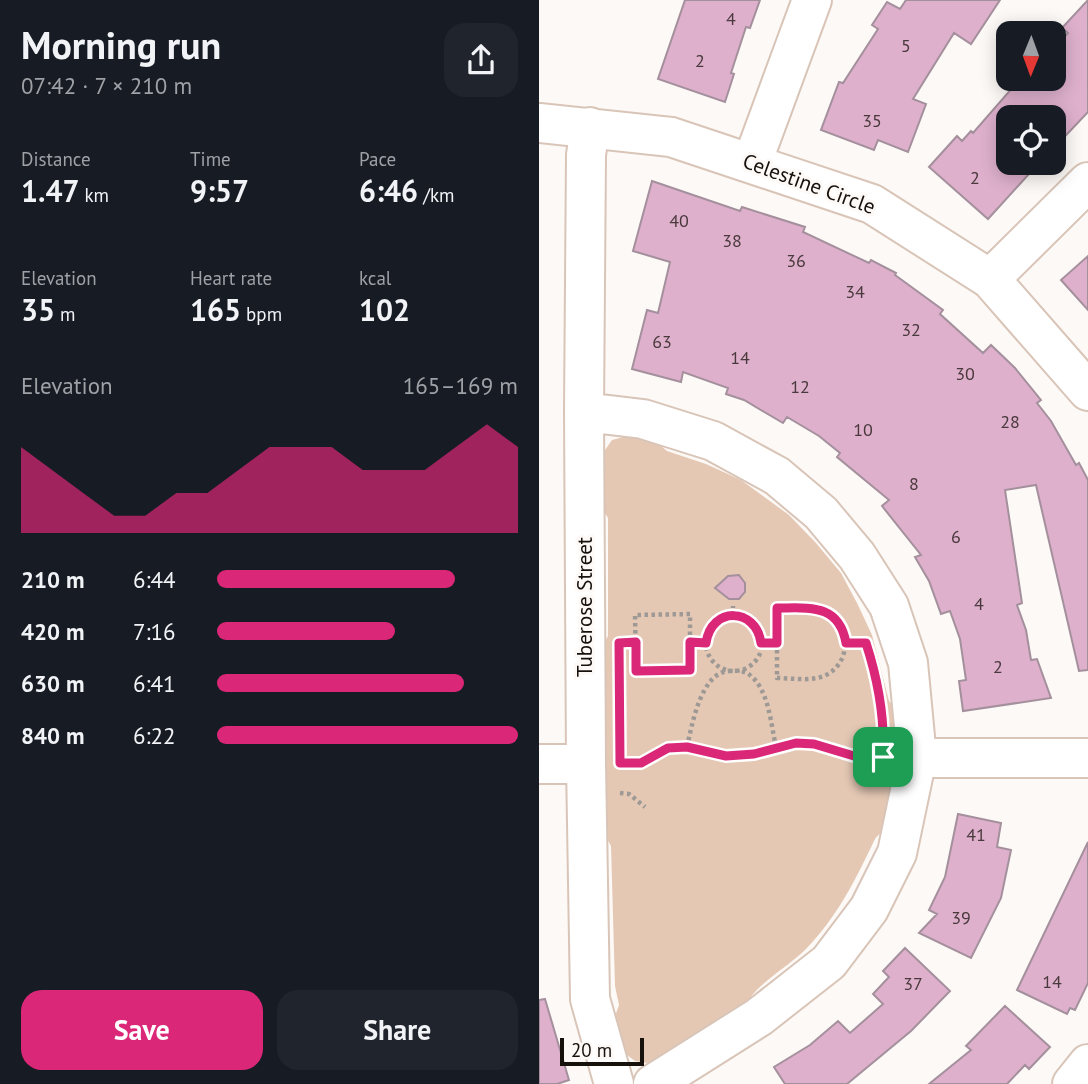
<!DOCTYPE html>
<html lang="en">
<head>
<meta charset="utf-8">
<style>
  :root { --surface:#171b24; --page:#20242c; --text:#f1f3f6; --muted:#9ea1a6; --accent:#db2777 }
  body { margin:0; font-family:"PT Sans",sans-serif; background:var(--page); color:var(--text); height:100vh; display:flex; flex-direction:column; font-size:26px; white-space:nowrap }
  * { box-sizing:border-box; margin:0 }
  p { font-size:23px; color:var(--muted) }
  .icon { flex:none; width:38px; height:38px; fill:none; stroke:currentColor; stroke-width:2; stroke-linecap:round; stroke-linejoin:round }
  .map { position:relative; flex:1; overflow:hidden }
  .panel { display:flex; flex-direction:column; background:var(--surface); width:539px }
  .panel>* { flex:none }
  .needle { width:46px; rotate:181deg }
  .fabs { position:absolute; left:457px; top:21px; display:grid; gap:14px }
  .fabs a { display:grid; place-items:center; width:70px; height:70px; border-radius:14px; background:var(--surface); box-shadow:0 4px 18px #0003; font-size:35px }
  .scale { position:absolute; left:21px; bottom:18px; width:84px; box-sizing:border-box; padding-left:7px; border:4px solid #17110c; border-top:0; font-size:19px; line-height:24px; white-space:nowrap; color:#17110c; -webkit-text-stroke:5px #fdf9f6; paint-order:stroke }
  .pin { position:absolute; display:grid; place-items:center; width:60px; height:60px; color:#fff; margin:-30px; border-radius:14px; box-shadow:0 4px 10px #0006 }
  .round { display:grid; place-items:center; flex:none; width:74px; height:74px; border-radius:21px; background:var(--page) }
  .head { display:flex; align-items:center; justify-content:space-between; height:119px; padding:0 21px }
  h1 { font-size:38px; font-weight:600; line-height:52px }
  .stats { display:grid; grid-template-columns:repeat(3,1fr); gap:10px; height:119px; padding:7px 21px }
  .stats div { display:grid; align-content:center }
  .stats b { font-size:30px; font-weight:600 }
  .stats small { font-size:19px; font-weight:400 }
  .stats p { font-size:19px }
  .chart { height:196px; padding:14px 21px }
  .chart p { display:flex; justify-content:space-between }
  .chart svg { width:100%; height:126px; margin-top:7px; fill:var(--accent); opacity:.7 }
  .action { display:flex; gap:14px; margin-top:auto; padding:14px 21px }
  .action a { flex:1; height:80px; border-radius:21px; background:var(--accent); color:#fff; font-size:28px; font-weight:600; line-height:80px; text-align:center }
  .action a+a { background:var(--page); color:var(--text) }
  ul { padding:0 21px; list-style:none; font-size:23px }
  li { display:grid; grid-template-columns:112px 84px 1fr; align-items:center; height:52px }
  li i { height:18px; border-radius:9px; background:var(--accent) }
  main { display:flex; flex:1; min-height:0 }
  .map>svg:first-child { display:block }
  .green { fill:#e4c8b4 }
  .building { fill:#deb0cc; stroke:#a4909c; stroke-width:2 }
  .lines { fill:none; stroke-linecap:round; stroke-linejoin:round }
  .minor-casing { stroke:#d9c5b8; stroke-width:42 }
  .path { stroke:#9e9995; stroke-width:4.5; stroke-dasharray:3.5 3.5; stroke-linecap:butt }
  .minor { stroke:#fff; stroke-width:38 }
  .route-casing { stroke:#fff; stroke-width:14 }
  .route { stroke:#db2777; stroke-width:9 }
  .labels { text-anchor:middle; stroke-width:6; stroke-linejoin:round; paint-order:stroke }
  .number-label { font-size:18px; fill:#49393c }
  .street-label { font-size:21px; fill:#17110c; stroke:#fdf9f6 }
</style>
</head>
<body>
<main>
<section class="panel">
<div class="head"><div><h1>Morning run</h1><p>07:42 · 7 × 210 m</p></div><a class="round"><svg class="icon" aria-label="share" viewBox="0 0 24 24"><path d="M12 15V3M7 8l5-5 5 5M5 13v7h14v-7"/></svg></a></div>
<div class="stats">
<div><p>Distance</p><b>1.47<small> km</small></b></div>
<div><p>Time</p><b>9:57</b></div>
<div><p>Pace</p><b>6:46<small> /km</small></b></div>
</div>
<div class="stats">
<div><p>Elevation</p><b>35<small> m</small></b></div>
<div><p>Heart rate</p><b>165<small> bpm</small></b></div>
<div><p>kcal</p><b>102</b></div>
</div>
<div class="chart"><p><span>Elevation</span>165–169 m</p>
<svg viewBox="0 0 160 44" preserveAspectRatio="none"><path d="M0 44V14L10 22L20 30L30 38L40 38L50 30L60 30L70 22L80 14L90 14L100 14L110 22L120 22L130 22L140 14L150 6L160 14V44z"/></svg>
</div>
<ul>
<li><b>210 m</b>6:44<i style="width:79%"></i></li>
<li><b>420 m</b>7:16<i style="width:59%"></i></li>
<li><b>630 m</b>6:41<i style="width:82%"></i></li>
<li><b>840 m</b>6:22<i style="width:100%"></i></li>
</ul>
<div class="action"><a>Save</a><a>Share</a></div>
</section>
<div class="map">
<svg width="549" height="1084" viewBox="0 0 549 1084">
  <rect width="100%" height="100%" fill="#fdf9f6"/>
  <path class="green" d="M 92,435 L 116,441 L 128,451 L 167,464 L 202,480 L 250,515 L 277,543 L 302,573 L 318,603 L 333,635 L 350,701 L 357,708 C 359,748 360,786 348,825 C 346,832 338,834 335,841 C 316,881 298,917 267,949 C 247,969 217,983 205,1008 L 122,1060 L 108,1063 L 96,1061 L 84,1052 L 75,1019 L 80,1005 L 76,986 L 72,846 L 66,835 L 64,645 L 69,636 L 69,518 L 62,507 L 64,453 L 73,440 Z"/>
  <path class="building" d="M 146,0 L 221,0 L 211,28 L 207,27 L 192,73 L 195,74 L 186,102 L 119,79 Z
    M 367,0 L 461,0 L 432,44 L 415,33 L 374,99 L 387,104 L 369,152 L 339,140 L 335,150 L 282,130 L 300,82 L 304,83 L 339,29 L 333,25 L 348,2 L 361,9 Z
    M 549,0 L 549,112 L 514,149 L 514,117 L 469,117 L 469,163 L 500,163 L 449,219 L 390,167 L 418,136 L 423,141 L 432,131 L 434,133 L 474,87 L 477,89 L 487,79 L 514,79 L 514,49 L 529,33 L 523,28 Z
    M 113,181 L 201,211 L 203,207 L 266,227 L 264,232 L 330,263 L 332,260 L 357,273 L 356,275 L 404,310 L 401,314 L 444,353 L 452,345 L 476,368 L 502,400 L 498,403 L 512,421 L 537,465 L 540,463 L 549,480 L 549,670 L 540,671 L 497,485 L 466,490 L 483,603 L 478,605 L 487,630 L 492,660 L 498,659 L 512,698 L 424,711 L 420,681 L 427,680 L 421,639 L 411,611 L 402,614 L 390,581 L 376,557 L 382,555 L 343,506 L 350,500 L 298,457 L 301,453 L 280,436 L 248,417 L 244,423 L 205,400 L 187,394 L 189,388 L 144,372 L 142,382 L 93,369 L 108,310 L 119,313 L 131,262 L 94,251 Z
    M 549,256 L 549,310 L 522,280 Z
    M 200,575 L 206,583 L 206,592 L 200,599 L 190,599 L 176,588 L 189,576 Z
    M 419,814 L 462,823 L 458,847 L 472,850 L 462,898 L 432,958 L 380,933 L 398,914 L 390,910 L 406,877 Z
    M 549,842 L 549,983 L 536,1010 L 531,1008 L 528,1014 L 478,990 Z
    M 366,948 L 411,991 L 372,1031 L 308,1084 L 246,1084 L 235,1067 L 271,1045 L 299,1021 L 311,1033 L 344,1004 L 334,994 L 350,977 L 344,971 Z
    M 6,999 L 30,1080 L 18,1084 L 0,1084 L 0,1000 Z
    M 466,1006 L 511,1047 L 490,1069 L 486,1065 L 468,1084 L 390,1084 L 432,1050 L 427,1046 Z"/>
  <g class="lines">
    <g class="minor-casing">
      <path id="minor" d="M 0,123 L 132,137 L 333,204 L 451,279 L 549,391
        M 51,127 L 47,155 L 45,412 L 47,764 L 51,999 L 75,1084
        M 213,163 L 273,0
        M 451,279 L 549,182
        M 45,412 L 104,419 L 174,441 L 238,476 L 282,513 L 318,556 L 350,606 L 369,663 L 378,758 L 358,853 L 330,909 L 290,962 L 220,1017 L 114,1084
        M 378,758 L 549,758
        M 0,764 L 47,764
        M 533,1084 L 549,1064"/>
    </g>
    <path class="path" d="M 194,615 L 194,606
      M167 643a28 28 0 1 1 56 0a28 28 0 1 1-56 0Z
      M 80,639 L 80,643 L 97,642
      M 151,642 L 151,614 L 96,615 L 97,671 L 151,670 L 151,642 L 167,643
      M 222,643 L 238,643 L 238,608 C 252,608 269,605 282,610 C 311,620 315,661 287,675 C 273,682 253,678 238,678 L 238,643
      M 307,643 L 327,642
      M 148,747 C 153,725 162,671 191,671 C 198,670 207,671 212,676 C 230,691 232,725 237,747
      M 79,763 L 102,763 L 129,748 L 148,747 L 187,756 L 215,754 L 257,743 L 275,744 L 315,756 L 345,757
      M 81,793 L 90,794 L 106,807"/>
    <use href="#minor" class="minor"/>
  </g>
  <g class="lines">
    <g class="route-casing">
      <path id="route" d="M 238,608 C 270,608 300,603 307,643 L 327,643 C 339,680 346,718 344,757 L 315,756 L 275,744 L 257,743 L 215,754 L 187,756 L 148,747 L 129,748 L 102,763 L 81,763 L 80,643 L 97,642 L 97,671 L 151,670 L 151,642 L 167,643 C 172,606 217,607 222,643 L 238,643 Z"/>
    </g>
    <use href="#route" class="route"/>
  </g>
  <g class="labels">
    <g class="number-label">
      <text x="192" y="25">4</text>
      <text x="367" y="52">5</text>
      <text x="161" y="67">2</text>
      <text x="333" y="127">35</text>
      <text x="436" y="184">2</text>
      <text x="140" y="227">40</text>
      <text x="193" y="247">38</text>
      <text x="257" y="267">36</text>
      <text x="316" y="298">34</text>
      <text x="372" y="336">32</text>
      <text x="123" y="348">63</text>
      <text x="201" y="364">14</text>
      <text x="426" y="380">30</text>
      <text x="261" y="393">12</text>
      <text x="471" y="428">28</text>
      <text x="324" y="436">10</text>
      <text x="375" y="490">8</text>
      <text x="417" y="543">6</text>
      <text x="440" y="610">4</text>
      <text x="459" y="673">2</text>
      <text x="437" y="841">41</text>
      <text x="422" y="924">39</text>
      <text x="513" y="988">14</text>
      <text x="374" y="990">37</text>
    </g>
    <g class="street-label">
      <text transform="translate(270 184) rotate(20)" y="7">Celestine Circle</text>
      <text transform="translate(46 607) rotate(-90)" y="7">Tuberose Street</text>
    </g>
  </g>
</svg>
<div class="fabs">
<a><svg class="needle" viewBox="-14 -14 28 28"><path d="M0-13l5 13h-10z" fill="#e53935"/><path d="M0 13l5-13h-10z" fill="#9ea1a6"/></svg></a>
<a><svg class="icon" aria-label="locate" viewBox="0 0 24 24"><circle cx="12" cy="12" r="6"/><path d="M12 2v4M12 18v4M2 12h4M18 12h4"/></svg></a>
</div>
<div class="scale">20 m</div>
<div class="pin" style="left:344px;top:757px;background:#1e9e55"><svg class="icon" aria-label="arrive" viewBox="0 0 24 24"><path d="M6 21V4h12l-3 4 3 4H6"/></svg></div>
</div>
</main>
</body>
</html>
